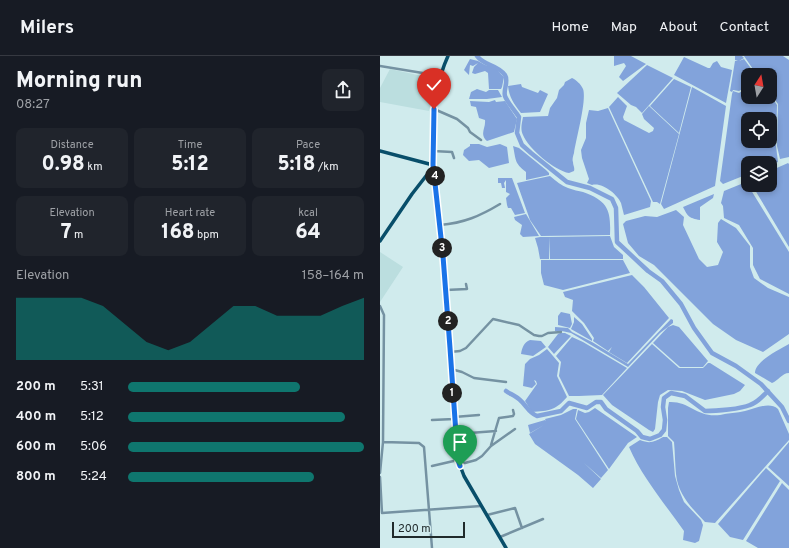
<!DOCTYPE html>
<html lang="en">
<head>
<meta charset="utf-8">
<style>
  :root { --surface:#171b24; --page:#20242c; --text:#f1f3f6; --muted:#9ea1a6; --line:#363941; --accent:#0f766e }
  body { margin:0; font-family:Overpass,sans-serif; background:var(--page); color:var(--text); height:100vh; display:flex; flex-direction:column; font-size:15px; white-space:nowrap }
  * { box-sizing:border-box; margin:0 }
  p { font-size:13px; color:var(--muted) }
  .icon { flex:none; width:22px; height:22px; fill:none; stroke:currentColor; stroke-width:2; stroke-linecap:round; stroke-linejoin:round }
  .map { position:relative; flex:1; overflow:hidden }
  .panel { display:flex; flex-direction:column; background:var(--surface); width:380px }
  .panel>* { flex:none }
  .needle { width:26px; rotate:11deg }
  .fabs { position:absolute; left:361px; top:12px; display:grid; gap:8px }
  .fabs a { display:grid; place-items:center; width:36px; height:36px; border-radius:8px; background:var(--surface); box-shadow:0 2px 6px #0003; font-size:20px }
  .scale { position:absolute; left:12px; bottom:10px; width:73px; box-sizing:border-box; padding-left:4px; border:2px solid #202a2b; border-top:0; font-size:11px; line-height:14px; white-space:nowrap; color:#202a2b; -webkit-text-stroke:3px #d0ebed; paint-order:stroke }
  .pin { position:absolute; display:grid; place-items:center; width:34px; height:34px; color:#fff; margin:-41px -17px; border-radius:50% 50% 50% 0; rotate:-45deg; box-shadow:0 0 4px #0007 }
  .pin .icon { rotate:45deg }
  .km { position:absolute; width:20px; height:20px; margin:-10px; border-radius:50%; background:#222; color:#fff; font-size:11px; line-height:20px; text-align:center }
  .round { display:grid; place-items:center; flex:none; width:42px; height:42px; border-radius:8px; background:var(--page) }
  .overview { display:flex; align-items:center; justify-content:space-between; height:68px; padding:0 16px }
  h1 { font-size:22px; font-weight:800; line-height:30px }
  .stats { display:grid; grid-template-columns:repeat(3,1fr); gap:6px; height:68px; padding:4px 16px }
  .stats div { display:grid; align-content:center; border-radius:8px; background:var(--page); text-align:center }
  .stats b { font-size:20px; font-weight:800 }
  .stats small { font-size:11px; font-weight:400 }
  .stats p { font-size:11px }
  .chart { height:112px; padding:8px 16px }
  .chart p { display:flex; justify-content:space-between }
  .chart svg { width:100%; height:72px; margin-top:4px; fill:var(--accent); opacity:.7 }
  ul { padding:0 16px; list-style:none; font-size:13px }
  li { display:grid; grid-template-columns:64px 48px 1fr; align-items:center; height:30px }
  li i { height:10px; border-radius:5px; background:var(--accent) }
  header { display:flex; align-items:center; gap:24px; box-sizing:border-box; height:56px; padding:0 20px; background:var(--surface); border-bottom:1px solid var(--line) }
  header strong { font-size:19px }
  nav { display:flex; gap:22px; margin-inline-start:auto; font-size:14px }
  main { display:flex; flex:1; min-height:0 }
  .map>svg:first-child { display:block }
  .built { fill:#bbdedf }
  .water { fill:#82a3db; fill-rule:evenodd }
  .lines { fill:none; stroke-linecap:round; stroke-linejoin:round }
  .river { stroke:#82a3db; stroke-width:4.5 }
  .minor { stroke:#7592a2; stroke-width:2.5 }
  .major { stroke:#084e6a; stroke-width:3.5 }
  .route-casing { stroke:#fff; stroke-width:8 }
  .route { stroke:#1a73e8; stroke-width:5 }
</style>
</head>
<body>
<header>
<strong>Milers</strong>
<nav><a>Home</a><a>Map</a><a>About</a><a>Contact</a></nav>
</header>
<main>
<section class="panel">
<div class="overview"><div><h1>Morning run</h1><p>08:27</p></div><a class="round"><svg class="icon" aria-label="share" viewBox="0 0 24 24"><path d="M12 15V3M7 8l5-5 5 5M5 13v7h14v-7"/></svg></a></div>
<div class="stats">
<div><p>Distance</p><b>0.98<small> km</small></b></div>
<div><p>Time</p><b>5:12</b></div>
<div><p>Pace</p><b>5:18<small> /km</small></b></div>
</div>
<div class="stats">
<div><p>Elevation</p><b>7<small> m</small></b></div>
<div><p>Heart rate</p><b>168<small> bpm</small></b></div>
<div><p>kcal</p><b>64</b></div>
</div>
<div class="chart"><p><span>Elevation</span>158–164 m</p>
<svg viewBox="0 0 160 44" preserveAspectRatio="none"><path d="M0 44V6L10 6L20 6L30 6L40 11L50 22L60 33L70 38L80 33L90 22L100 11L110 11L120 17L130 17L140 17L150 11L160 6V44z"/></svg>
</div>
<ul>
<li><b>200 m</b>5:31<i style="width:73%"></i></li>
<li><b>400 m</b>5:12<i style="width:92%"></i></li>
<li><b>600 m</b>5:06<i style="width:100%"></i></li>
<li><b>800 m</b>5:24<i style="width:79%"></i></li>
</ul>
</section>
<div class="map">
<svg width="409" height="492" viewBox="0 0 409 492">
  <rect width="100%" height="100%" fill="#d0ebed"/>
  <path class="built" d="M 10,13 L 56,23 L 49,55 L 0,46 L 0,32 Z
    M 0,196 L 23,211 L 0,246 Z"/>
  <path class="water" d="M 234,0 L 251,0 L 266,8 L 243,25 L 239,21 L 246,10 L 244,7 L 234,10 Z
    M 355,0 L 362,0 L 364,2 L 359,5 L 364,3 L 376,19 L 368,19 L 368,30 L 359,35 L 353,34 L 352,36 L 350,35 L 355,5 L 358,4 L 355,4 Z
    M 364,0 L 403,0 L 409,4 L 409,101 L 400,103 L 397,90 L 398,48 L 390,37 L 390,19 L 377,19 Z
    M 304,1 L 328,12 L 330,12 L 333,7 L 337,5 L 341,11 L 352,14 L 346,47 L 294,19 Z
    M 90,3 L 98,5 L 105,9 L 114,11 L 124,21 L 122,31 L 121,33 L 109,33 L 108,17 L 105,15 L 95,18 L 92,17 L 94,11 L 98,7 L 93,10 L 90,9 L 89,19 L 84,14 Z
    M 267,9 L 293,22 L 262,57 L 256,51 L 251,49 L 237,37 Z
    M 192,22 C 196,24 201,28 203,33 C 207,44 196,83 194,97 C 193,100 192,104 193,106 C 193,110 195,111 194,115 L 189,117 C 175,115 148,92 143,79 C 140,73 142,67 143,61 L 168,60 L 170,52 L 177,42 L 179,34 L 184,29 L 185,26 Z
    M 294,23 L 311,31 L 299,77 L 270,50 Z
    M 141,28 L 142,31 L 158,37 L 160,34 L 168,38 L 160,56 L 141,57 C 134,48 129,41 128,30 Z
    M 312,31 L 346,50 L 335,130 L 284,153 L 281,148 Z
    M 368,31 L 368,41 L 390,41 L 390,39 L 397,49 L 396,90 L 398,106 L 390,109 L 390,107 L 368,107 L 368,118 L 343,128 L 340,125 L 352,38 L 353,35 L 359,37 ZM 368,63 L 390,63 L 390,85 L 368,85 Z
    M 97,33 L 106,36 L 109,34 L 118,34 L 122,41 L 107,43 L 89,43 L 91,36 Z
    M 238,41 L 247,50 L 243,61 L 244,64 L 269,77 L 273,75 L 274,72 L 264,63 L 262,58 L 269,50 L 299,78 L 280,148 L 277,146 L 273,146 L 229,51 Z
    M 115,44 L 116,46 L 125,45 L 137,63 L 134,76 L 107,85 C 99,78 106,72 105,64 L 99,62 L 96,51 L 91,50 L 90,45 L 109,46 Z
    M 228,52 L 271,145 L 270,151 L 244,159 C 243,155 242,151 241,147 C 237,138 222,126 212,129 L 207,127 L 209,123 L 202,102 L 201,94 L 206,82 L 206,67 L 209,54 L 218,55 Z
    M 90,88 L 99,88 L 107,91 L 120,88 L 127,91 L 129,107 L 109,112 L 99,104 L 89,105 L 83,99 L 84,94 L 90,90 Z
    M 133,90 L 139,92 L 166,114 L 169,117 L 169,119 L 146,124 L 146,116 C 134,107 136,103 133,90 Z
    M 408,107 L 409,108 L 409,191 L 372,129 L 390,129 L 390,115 Z
    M 170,120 C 176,125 182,130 188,132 C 193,134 199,135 203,136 C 228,145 231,154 230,179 L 161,180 L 150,164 L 137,127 Z
    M 118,122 L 132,122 L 145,157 L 135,159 L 131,152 L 128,152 L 127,149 L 126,142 L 130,138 L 126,136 L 126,124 L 124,127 L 125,132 L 122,132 L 121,127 L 118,127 Z
    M 366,126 L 409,196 L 409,238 L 380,223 L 373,209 L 373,192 L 359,169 L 344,162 L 343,150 L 341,147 L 344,135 Z
    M 334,138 L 333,142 L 320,151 L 320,164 C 309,162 308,161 303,151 Z
    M 296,154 L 304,161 L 303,169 L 319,203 L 327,211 L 338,209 L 343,196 L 337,186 L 338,167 L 341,163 L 356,172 L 370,190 L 370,211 L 374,222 L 388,232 L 409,241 L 409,278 L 383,296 L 356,284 L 333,268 L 274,209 L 259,200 L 248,187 L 243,168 L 246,165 L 265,160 L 277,161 Z
    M 146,158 L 159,180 L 143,181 L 140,178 L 142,169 L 135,164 L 134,161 Z
    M 230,180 L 234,191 L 243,199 L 243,203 L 170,203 L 169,181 Z
    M 160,181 L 169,181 L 169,203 L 160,203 L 158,192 L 155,182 Z
    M 161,204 L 243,204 L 250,217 L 183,234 L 164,229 L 161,217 Z
    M 252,219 L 264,231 L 289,262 L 247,307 L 229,296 L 232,291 L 228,295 L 213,285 L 214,282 L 204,267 L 192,255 L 193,244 L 185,241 L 183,236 Z
    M 181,256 L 190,258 L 192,268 L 190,272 L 178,269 L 178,260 Z
    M 194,261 L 202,268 L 212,283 L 212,285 L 191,273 L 194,266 Z
    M 291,263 L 293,264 L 293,267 L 280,277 L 248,311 L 191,277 L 182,275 L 175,275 L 175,271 L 188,272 L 192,276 L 212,286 L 248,308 Z
    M 293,269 L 299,271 L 328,305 L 323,311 L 300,311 L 273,287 L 288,271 Z
    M 180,277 L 185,277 L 191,280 L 174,298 L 168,291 L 178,278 Z
    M 192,281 L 203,286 L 247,312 L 222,339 L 199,340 L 189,340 L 179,320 L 181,306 L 176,300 Z
    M 150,284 L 161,285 L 166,291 L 153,300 L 141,298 C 142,292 144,286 150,284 Z
    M 272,288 L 299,312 L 323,312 L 328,307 L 330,307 L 365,329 L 360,335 L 354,338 L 325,344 L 302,335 L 288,334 L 280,339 L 278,346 L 275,373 L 273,376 L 269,374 L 232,349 L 223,339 Z
    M 409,288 L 409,317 C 402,317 398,325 392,327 L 375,317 C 375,305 399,294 409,288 Z
    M 167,293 L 179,307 L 177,320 L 187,341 C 176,354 169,355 152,356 L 145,345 L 157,328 L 156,325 L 154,324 L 156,328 L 152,332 L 143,330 L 145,308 L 150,303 L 159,299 Z
    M 289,346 C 310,345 317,362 340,359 C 348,357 357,357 365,355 C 375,353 389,345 398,353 L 409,378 L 409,384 L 335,467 L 325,466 C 312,452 298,439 296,418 C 295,408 295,397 294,386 L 288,380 L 288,352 Z
    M 215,352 L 257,381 L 248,387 L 229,413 L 196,363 L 198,354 L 205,357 L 209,356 Z
    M 193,353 L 197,353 L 195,363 L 228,414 L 221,422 L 204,407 L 221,423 L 213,432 L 198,419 L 155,388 L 149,378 L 164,369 L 150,377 L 148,369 L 165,364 L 166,365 L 165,363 L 181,359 Z
    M 283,381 L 287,381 L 292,386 L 295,420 L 299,434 L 304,446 L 321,464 L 323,469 L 319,485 L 315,487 L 303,484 L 304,475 C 285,448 262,421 249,391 L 260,384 C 270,388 274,386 283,381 Z
    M 409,386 L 409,430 L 388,411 Z
    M 386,412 L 400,425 L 363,484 L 350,481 L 338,468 Z
    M 402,427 L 409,434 L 409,492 L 378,492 L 366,485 Z"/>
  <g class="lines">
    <path class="river" d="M 97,0 C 104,10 117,8 125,19 C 129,25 123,34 125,40 C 127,46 136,56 139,61 L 137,77 L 142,89 L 151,97 L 187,126 L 210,132 L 232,143 L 236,152 L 237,186 L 268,215 L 282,225 L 301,248 L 314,272 L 332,297 L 356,310 L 381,328 L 402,351 L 409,365
      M 126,335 C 130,338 136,340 140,344 C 147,350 148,356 157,360 L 181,355 L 189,347 L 207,352 L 216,346 L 221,346 L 226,353 L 257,375 L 262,381 L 270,383 L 280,379 L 284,374 L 285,364 L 283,351 L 284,342 L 291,337 L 305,340 L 325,355 C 336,355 361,353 370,349 C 377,347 383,340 388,335"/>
    <path class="minor" d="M 0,10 L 61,20
      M 54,53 L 77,63 L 88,72 L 90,76 L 101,84
      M 53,95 L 72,96 L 74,102
      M 60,169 C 84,167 100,160 120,148
      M 66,234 L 87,233 L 86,228
      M 0,250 L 4,259 L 3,386 L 0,417
      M 70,296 L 80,295 L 86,292 L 113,263 L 139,269 L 154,279 L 159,280 L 162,280 L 168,277 L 181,276
      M 71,313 L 82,316 L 94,322 L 126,326
      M 74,361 L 99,359
      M 52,364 L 74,363
      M 76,378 L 116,375
      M 3,386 L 39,387 L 44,391 L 52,492
      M 111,389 L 119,362 L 133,360 L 134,358 L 133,354
      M 79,406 L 85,407 L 96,404 L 102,400 L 111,390 L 135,373
      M 52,410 L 78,404
      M 0,421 L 2,457 L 101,450
      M 107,459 L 135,452 L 142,472
      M 120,481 L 163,463"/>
    <path class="major" d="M 68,0 C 39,63 59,149 64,216 C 69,276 72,337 77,397 L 78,404 L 84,420 L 126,492
      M 0,95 L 53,109
      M 0,185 L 32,138 L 53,111"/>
  </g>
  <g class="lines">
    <g class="route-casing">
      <path id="route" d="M 54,53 L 53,109 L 63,200 L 70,292 L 76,378 L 78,404 L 80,410"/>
    </g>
    <use href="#route" class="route"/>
  </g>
</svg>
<div class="fabs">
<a><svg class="needle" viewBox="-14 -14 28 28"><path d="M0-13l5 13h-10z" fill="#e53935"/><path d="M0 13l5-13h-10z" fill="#9ea1a6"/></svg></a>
<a><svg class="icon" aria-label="locate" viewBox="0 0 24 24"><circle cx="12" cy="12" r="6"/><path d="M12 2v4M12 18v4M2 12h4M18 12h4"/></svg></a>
<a><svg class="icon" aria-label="layers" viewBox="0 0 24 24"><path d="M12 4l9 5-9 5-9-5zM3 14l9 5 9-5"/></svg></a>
</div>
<div class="scale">200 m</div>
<div class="pin" style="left:80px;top:410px;background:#1e9e55"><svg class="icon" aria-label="arrive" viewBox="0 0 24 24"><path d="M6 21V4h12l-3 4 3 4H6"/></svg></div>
<div class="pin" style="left:54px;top:53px;background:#d93025"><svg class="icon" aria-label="check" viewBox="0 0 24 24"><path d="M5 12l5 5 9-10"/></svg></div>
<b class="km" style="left:72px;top:337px">1</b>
<b class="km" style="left:68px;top:265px">2</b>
<b class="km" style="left:62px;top:192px">3</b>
<b class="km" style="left:55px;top:120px">4</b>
</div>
</main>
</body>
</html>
